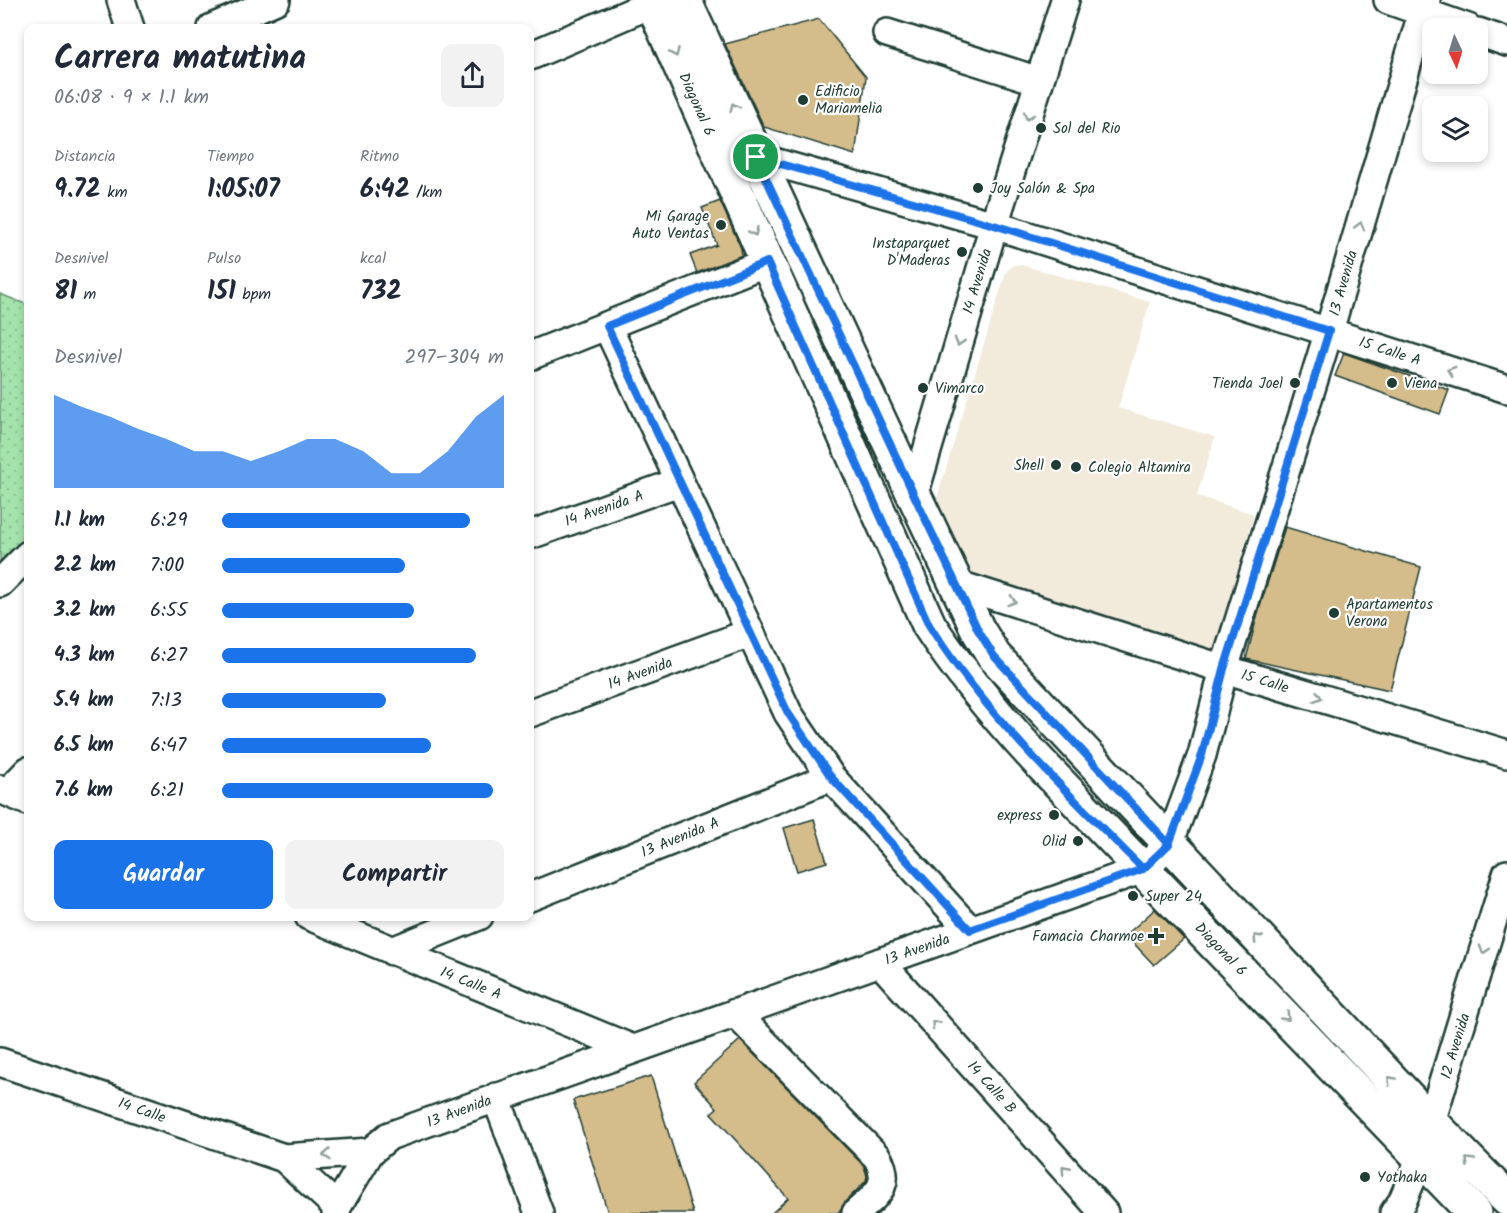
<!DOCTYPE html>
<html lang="es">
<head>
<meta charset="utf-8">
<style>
  :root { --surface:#fff; --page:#f2f2f3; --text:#1f2937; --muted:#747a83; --accent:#1a73e8 }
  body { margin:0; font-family:Kalam,sans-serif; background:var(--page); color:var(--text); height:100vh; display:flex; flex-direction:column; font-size:22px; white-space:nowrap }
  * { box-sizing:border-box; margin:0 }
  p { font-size:20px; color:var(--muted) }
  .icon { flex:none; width:33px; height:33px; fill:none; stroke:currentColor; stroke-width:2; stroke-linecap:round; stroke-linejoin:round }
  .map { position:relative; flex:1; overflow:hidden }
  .side { position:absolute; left:24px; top:24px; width:510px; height:897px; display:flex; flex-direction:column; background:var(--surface); border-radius:12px; box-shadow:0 3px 9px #0003 }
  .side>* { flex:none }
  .needle { width:39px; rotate:176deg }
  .fabs { position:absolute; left:1422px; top:18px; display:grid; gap:12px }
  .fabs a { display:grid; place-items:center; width:66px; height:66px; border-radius:12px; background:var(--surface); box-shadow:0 3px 9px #0003; font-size:30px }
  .pin { position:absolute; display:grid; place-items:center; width:51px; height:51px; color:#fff; margin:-26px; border:3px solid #fff; border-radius:50%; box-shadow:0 2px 6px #0007 }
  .round { display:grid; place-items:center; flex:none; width:63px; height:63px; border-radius:12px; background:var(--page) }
  .summary { display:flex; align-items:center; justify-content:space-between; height:102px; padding:0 30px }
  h1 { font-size:33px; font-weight:700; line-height:45px }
  .figures { display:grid; grid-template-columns:repeat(3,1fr); gap:9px; height:102px; padding:6px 30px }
  .figures div { display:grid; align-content:center }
  .figures b { font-size:26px; font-weight:700 }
  .figures small { font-size:16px; font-weight:400 }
  .figures p { font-size:16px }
  .chart { height:168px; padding:12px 30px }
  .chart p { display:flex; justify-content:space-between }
  .chart svg { width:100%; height:108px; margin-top:6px; fill:var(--accent); opacity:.7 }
  .button { display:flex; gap:12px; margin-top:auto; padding:12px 30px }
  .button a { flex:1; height:69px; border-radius:12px; background:var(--accent); color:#fff; font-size:24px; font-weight:700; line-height:69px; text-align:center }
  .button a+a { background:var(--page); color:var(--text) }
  ul { padding:0 30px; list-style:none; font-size:20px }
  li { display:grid; grid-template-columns:96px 72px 1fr; align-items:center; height:45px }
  li i { height:15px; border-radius:8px; background:var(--accent) }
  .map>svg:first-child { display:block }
  .built { fill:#f2ebdc }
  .park { fill:url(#park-dots); stroke:#629070; stroke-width:1.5 }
  .building { fill:#d4bc8b; stroke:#1f3d34; stroke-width:1.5 }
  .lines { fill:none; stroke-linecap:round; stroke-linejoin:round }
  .minor-casing { stroke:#1f3d34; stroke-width:32 }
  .major-casing { stroke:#1f3d34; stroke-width:38 }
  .minor { stroke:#fff; stroke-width:27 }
  .major { stroke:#fff; stroke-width:33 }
  .oneway { stroke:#8f9e9a }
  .route-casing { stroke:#fff; stroke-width:12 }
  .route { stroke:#1a73e8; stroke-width:8 }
  .poi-dot { fill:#1f3d34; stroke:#fff; stroke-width:2 }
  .labels { text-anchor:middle; stroke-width:4.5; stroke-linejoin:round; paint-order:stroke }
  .poi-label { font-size:15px; fill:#1f3d34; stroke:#fff; text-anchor:start }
  .street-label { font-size:15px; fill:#1f3d34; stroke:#fff }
</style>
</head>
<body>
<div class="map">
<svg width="1507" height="1213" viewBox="0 0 1507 1213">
  <defs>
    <pattern id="park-dots" width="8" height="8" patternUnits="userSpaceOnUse" patternTransform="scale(1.5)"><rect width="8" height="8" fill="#a4e3ac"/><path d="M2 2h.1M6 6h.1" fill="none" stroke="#8dc495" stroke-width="1.8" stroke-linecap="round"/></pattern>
  </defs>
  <rect width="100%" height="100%" fill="#fff"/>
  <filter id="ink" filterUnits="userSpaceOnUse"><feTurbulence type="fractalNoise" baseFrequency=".0167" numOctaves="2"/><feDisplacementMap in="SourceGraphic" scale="12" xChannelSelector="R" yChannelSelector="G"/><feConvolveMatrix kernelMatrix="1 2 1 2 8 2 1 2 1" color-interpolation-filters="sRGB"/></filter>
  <g filter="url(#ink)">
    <path class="built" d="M 1013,265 L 1022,265 L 1150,302 L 1118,408 L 1215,437 L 1197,496 L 1254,514 L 1214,651 L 970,578 L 933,511 L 1006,272 Z"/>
    <path class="park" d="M 0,294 L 28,305 L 28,543 L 0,571 Z"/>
    <path class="building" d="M 819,19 L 866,77 L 855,155 L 764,127 L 725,44 Z
      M 720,201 L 741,248 L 742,255 L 697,273 L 690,255 L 717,245 L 702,208 Z
      M 1344,353 L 1449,390 L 1440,414 L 1335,376 Z
      M 1285,527 L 1421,567 L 1390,690 L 1246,659 L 1258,613 Z
      M 814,819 L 827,862 L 797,871 L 784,828 Z
      M 1155,909 L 1184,939 L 1154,965 L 1126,935 Z
      M 740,1040 L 864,1166 L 867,1176 L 866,1181 L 846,1201 L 838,1213 L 772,1213 L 788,1198 L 711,1113 L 717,1108 L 694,1082 Z
      M 651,1076 L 693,1213 L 608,1213 L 573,1100 Z"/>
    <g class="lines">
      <g class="minor-casing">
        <path id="minor" d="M 121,0 L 130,28
          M 1388,0 L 1468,28
          M 212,28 L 276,0
          M 1478,32 L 1507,42
          M 887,33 L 1039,81
          M 530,56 L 653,3
          M 756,157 L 994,225 L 1507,389
          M 607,326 L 788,713 L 831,777 L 970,930
          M 530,356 L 767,262
          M 914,495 L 994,225 L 1065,0
          M 530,535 L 679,482
          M 0,583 L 28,555
          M 956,584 L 1224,669 L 1507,754
          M 530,713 L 750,633
          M 0,789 L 28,801
          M 8,792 L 28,771
          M 530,897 L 831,777
          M 309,916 L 633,1049
          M 392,951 L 479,916
          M 880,962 L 1104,1213
          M 735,1013 L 877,1157 C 893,1185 876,1195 856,1213
          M 0,1062 L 284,1158 L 370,1152
          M 496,1097 L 539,1213
          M 1431,1122 L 1507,874
          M 284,1158 L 337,1207
          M 336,1213 L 337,1207 L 370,1152 L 389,1136 L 1143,869 L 1169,844 L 1202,755 L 1224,669 L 1329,331 L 1426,0
          M 1394,1213 L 1402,1202 L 1421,1157"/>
      </g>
      <g class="major-casing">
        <path id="major" d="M 651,0 L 929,625 C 962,676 1001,721 1042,765 L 1474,1213
          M 684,0 L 914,495 L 978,630 L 994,656 L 1431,1122 L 1507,1199"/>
      </g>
      <use href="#minor" class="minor"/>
      <use href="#major" class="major"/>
    </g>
    <defs><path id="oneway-chevron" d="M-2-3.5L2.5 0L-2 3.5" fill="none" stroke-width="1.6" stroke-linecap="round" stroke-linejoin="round" transform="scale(1.5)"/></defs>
    <g class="oneway">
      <use href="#oneway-chevron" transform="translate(675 53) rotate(66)"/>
      <use href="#oneway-chevron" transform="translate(734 107) rotate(-115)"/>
      <use href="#oneway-chevron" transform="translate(1028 116) rotate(108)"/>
      <use href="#oneway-chevron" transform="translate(1360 226) rotate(-74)"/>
      <use href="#oneway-chevron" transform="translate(754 232) rotate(66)"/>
      <use href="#oneway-chevron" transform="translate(959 342) rotate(107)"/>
      <use href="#oneway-chevron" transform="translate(1451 371) rotate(-162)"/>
      <use href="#oneway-chevron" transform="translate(1012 601) rotate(18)"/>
      <use href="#oneway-chevron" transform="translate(1318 697) rotate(17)"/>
      <use href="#oneway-chevron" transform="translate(1257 938) rotate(-133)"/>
      <use href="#oneway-chevron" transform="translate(1484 950) rotate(107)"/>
      <use href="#oneway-chevron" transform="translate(1286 1017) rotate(46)"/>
      <use href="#oneway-chevron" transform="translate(935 1024) rotate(-132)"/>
      <use href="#oneway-chevron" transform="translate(1391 1080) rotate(-133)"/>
      <use href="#oneway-chevron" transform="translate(327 1155) rotate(176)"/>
      <use href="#oneway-chevron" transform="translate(1469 1161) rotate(-135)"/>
      <use href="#oneway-chevron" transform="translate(1065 1169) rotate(-132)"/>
    </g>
  </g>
  <g class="lines" filter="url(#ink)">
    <g class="route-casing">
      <path id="route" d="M 756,157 L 914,495 L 978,630 L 994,656 L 1169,844 L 1143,869 L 970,930 L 831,777 L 788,713 L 607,326 L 767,262 L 929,625 C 987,717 1067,792 1143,869 L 1169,844 L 1202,755 L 1224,669 L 1329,331 L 994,225 L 756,157"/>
    </g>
    <use href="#route" class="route"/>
  </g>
  <g class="poi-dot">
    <circle cx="803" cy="100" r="6"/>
    <circle cx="1041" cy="128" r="6"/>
    <circle cx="978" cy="188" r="6"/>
    <circle cx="721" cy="225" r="6"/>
    <circle cx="962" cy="252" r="6"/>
    <circle cx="1295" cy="383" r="6"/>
    <circle cx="1392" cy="383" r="6"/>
    <circle cx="923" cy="388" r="6"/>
    <circle cx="1056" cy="465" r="6"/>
    <circle cx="1076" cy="467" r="6"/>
    <circle cx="1334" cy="613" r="6"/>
    <circle cx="1054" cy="815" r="6"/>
    <circle cx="1078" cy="841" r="6"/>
    <circle cx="1133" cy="896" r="6"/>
    <path d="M1153 927h6v6h6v6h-6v6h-6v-6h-6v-6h6z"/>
    <circle cx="1365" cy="1177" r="6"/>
  </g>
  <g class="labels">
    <g class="poi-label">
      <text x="815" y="96">Edificio<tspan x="815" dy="17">Mariamelia</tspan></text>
      <text x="1053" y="133">Sol del Rio</text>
      <text x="990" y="193">Joy Salón &amp; Spa</text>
      <text x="709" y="221" text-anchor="end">Mi Garage<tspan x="709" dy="17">Auto Ventas</tspan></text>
      <text x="950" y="248" text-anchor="end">Instaparquet<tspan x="950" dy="17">D'Maderas</tspan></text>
      <text x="1283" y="388" text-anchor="end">Tienda Joel</text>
      <text x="1404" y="388">Viena</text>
      <text x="935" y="393">Vimarco</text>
      <text x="1044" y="470" text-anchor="end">Shell</text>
      <text x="1088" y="472">Colegio Altamira</text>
      <text x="1346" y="609">Apartamentos<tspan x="1346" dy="17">Verona</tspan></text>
      <text x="1042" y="820" text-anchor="end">express</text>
      <text x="1066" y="846" text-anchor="end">Olid</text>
      <text x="1145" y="901">Super 24</text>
      <text x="1144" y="941" text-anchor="end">Famacia Charmoe</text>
      <text x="1377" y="1182">Yothaka</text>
    </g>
    <g class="street-label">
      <text transform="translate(697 104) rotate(66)" y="5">Diagonal 6</text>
      <text transform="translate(977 281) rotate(-73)" y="5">14 Avenida</text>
      <text transform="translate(1343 283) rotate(-74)" y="5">13 Avenida</text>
      <text transform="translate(1390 351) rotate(18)" y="5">15 Calle A</text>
      <text transform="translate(604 508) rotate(-19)" y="5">14 Avenida A</text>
      <text transform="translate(640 673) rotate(-20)" y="5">14 Avenida</text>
      <text transform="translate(1265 681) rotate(17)" y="5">15 Calle</text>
      <text transform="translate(680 837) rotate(-22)" y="5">13 Avenida A</text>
      <text transform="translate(917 949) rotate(-19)" y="5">13 Avenida</text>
      <text transform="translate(1221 949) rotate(46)" y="5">Diagonal 6</text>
      <text transform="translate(471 983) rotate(22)" y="5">14 Calle A</text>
      <text transform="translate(1455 1046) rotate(-73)" y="5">12 Avenida</text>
      <text transform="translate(992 1087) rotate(48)" y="5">14 Calle B</text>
      <text transform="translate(142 1110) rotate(19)" y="5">14 Calle</text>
      <text transform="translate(459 1111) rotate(-20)" y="5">13 Avenida</text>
    </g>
  </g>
</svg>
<div class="fabs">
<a><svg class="needle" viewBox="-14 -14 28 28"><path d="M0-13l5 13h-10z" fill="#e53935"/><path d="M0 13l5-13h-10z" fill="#747a83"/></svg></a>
<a><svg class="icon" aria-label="layers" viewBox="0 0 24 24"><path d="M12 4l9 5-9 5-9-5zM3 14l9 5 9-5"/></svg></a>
</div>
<div class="pin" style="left:756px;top:157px;background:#1e9e55"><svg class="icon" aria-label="arrive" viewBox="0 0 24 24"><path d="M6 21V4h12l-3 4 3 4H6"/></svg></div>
<section class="side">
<div class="summary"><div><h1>Carrera matutina</h1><p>06:08 · 9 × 1.1 km</p></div><a class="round"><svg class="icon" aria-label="share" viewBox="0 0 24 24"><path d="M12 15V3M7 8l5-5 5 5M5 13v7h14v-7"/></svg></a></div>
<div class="figures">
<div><p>Distancia</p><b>9.72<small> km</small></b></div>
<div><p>Tiempo</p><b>1:05:07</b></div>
<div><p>Ritmo</p><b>6:42<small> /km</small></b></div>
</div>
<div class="figures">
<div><p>Desnivel</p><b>81<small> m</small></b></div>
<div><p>Pulso</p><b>151<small> bpm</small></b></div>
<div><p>kcal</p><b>732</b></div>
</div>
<div class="chart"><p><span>Desnivel</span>297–304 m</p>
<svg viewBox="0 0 160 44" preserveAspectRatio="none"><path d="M0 44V6L10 11L20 15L30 20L40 24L50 29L60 29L70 33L80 29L90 24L100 24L110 29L120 38L130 38L140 29L150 15L160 6V44z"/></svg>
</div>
<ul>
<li><b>1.1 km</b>6:29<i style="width:88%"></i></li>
<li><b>2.2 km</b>7:00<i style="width:65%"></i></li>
<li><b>3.2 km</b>6:55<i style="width:68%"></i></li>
<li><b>4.3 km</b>6:27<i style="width:90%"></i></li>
<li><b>5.4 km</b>7:13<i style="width:58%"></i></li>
<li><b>6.5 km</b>6:47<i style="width:74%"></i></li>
<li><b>7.6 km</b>6:21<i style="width:96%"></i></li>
</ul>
<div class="button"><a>Guardar</a><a>Compartir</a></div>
</section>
</div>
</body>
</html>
